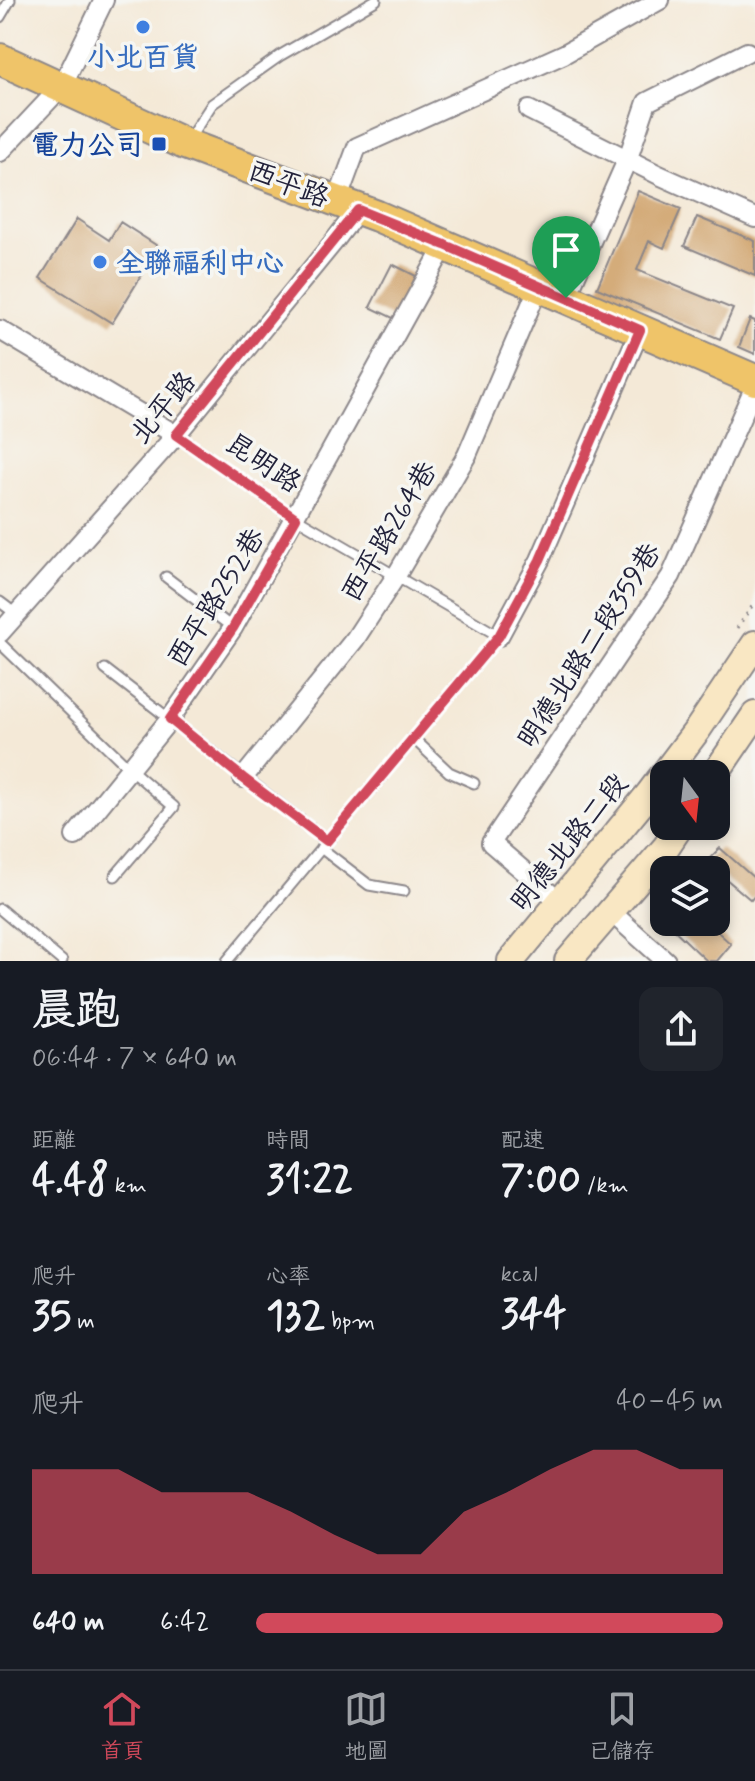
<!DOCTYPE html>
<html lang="zh-TW">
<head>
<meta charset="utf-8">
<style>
  :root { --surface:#171b24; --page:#20242c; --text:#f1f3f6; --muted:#9ea1a6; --line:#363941; --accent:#d1495b }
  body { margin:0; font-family:Mynerve,"LXGW WenKai TC",sans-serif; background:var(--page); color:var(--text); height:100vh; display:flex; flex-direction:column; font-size:30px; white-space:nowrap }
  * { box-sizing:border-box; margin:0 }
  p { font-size:26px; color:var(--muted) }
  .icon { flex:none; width:44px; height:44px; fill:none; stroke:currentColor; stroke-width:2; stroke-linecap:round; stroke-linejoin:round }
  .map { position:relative; height:961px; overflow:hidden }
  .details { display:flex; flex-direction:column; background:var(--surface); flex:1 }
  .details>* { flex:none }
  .needle { width:52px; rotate:165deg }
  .fabs { position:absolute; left:650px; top:760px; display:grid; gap:16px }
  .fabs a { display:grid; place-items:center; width:80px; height:80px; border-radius:16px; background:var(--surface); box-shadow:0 4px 12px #0003; font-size:40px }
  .pin { position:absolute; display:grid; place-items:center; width:68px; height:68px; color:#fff; margin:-82px -34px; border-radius:50% 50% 50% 0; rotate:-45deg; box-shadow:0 0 8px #0007 }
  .pin .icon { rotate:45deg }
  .round { display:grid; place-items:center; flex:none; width:84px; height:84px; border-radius:16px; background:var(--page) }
  .head { display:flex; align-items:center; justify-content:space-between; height:136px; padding:0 32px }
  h1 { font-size:44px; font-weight:700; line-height:60px }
  .metrics { display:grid; grid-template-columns:repeat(3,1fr); gap:12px; height:136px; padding:8px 32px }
  .metrics div { display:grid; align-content:center }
  .metrics b { font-size:40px; font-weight:700 }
  .metrics small { font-size:22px; font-weight:400 }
  .metrics p { font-size:22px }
  .chart { height:224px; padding:16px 32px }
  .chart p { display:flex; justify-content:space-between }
  .chart svg { width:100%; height:144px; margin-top:8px; fill:var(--accent); opacity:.7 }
  ul { padding:0 32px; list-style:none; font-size:26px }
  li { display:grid; grid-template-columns:128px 96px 1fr; align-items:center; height:60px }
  li i { height:20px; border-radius:10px; background:var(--accent) }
  .dock { display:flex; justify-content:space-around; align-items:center; height:112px; border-top:2px solid var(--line); background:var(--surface); font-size:22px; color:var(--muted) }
  .dock a { display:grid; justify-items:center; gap:4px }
  .dock .on { color:var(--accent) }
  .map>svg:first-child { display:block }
  .building { fill:#d4ac7a }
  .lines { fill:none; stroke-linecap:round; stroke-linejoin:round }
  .lane-casing { stroke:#8b8689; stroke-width:13 }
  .street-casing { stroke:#8b8689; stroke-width:22 }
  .secondary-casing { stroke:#8b8689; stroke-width:30 }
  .primary-casing { stroke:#8b8689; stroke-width:34 }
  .path { stroke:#8b8689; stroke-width:3; stroke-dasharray:2 6; stroke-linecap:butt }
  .lane { stroke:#fff; stroke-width:9 }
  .street { stroke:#fff; stroke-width:18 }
  .secondary { stroke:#f9e7c3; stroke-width:26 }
  .primary { stroke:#efc469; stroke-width:30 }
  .route-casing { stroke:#fff; stroke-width:16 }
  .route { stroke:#d1495b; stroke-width:10 }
  .shop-dot { fill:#3f7fe0; stroke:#f6f6f2; stroke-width:3 }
  .transit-dot { fill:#1a4fb4; stroke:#f6f6f2; stroke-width:3 }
  .labels { text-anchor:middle; stroke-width:7; stroke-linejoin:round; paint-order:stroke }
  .shop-label { font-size:28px; font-weight:bold; fill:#366cbe; stroke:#f6f6f2 }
  .transit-label { font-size:28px; font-weight:bold; fill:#164399; stroke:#f6f6f2; text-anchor:end }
  .street-label { font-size:28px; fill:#22223b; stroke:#f6f6f2 }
</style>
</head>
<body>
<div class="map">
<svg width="755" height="961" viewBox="0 0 755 961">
  <rect width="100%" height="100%" fill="#f6f6f2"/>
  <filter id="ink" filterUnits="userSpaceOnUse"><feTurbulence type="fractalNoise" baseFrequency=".0125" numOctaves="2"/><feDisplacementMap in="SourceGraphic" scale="16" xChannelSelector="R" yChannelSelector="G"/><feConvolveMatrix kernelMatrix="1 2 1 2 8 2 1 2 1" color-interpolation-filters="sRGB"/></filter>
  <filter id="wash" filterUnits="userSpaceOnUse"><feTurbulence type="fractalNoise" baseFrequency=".006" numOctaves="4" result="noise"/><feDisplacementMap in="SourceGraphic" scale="32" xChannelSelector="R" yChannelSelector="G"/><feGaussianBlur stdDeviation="1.8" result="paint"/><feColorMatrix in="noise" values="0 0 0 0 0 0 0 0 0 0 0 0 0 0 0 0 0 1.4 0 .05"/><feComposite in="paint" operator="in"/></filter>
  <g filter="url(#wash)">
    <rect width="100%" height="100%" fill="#f4e9d7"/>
    <g id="blocks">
      <path class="building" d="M 638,191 L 681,209 L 664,248 L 649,241 L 637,270 L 733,309 L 720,339 L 597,288 Z
        M 697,217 L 755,241 L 755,276 L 684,246 Z
        M 77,219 L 109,240 L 120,222 L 159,247 L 112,323 L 40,278 Z
        M 392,264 L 416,276 L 395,319 L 370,307 Z
        M 750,319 L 755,321 L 755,354 L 739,347 Z
        M 720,848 L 755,879 L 755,895 L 751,900 L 706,862 Z
        M 666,922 L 707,922 L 731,944 L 717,961 L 707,961 Z"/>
    </g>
  </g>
  <g filter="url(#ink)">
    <use href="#blocks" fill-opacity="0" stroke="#8b8689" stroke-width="2"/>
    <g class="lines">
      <g class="lane-casing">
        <path id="lane" d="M 0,17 L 10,0
          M 189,139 L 212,104 L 281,55 L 376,0
          M 176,435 L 296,518 L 499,636 L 227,961
          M 166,577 L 233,628
          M 0,602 L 16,614
          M 0,643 L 130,769 L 174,807 L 115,876
          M 105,669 L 327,841
          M 413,738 L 449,772 L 474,783
          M 321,848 L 369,885 L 404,891
          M 0,909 L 62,961"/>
      </g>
      <g class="street-casing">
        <path id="street" d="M 529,110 L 659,175 L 755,218
          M 0,152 L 62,86 L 104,0
          M 337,201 L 357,147 L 564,54 L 660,0
          M 566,298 L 628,158 L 647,102 L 747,52
          M 0,330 L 176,435
          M 0,633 L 176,435 L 336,239 L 358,210
          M 499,636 L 540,560 L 640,330
          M 243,778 L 355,639 L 396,576 L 467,455 L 539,286
          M 75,836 L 170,719 L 233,628 L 445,245
          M 560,902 L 491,843 L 671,576 L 755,386
          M 611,912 L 666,961"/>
      </g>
      <g class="secondary-casing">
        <path id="secondary" d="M 715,774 L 755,715
          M 511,961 L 649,794 L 698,729 L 755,644
          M 568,961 L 666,847 L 680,826"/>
      </g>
      <g class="primary-casing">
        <path id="primary" d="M 0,59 L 185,144 L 377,216 L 755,380"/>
      </g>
      <path class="path" d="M 737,628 L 755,602"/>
      <use href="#lane" class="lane"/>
      <use href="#street" class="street"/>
      <use href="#secondary" class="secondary"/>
      <use href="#primary" class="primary"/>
    </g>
  </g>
  <g class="lines" filter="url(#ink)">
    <g class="route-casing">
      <path id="route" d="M 358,210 L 445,245 L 640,330 L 540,560 L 499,636 L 327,841 L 243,778 L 170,719 L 233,628 L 296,518 L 176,435 Z"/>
    </g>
    <use href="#route" class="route"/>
  </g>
  <g class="shop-dot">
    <circle cx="143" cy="27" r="8"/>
    <circle cx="100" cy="262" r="8"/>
  </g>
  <rect class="transit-dot" x="151" y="136" width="16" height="16" rx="4"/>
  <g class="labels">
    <g class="shop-label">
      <text x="143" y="66">小北百貨</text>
      <text x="116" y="272" text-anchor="start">全聯福利中心</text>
    </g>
    <g class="transit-label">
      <text x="143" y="154">電力公司</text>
    </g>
    <g class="street-label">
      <text transform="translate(289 183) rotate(21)" y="10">西平路</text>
      <text transform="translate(162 407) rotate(-50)" y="10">北平路</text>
      <text transform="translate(264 462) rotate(34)" y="10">昆明路</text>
      <text transform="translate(388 531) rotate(-59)" y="10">西平路264巷</text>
      <text transform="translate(215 597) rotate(-58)" y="10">西平路252巷</text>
      <text transform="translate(588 645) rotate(-57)" y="10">明德北路二段359巷</text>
      <text transform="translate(568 842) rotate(-51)" y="10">明德北路二段</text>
    </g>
  </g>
</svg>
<div class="fabs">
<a><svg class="needle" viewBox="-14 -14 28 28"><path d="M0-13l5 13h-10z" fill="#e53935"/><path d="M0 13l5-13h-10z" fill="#9ea1a6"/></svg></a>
<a><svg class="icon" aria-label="layers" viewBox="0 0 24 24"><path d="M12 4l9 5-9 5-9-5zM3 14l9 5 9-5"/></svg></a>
</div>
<div class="pin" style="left:566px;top:298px;background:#1e9e55"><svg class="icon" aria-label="arrive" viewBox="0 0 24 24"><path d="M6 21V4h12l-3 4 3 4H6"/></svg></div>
</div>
<section class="details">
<div class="head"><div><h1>晨跑</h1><p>06:44 · 7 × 640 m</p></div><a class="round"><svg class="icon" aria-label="share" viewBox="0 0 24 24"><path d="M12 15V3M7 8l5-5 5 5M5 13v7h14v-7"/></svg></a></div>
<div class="metrics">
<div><p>距離</p><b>4.48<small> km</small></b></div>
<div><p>時間</p><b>31:22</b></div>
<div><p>配速</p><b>7:00<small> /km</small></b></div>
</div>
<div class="metrics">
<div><p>爬升</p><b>35<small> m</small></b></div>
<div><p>心率</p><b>132<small> bpm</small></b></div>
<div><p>kcal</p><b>344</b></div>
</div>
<div class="chart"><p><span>爬升</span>40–45 m</p>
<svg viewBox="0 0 160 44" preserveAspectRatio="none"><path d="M0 44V12L10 12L20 12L30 19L40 19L50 19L60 25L70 32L80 38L90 38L100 25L110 19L120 12L130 6L140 6L150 12L160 12V44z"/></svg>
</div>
<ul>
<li><b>640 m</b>6:42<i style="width:100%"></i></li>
</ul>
</section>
<nav class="dock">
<a class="on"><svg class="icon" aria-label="home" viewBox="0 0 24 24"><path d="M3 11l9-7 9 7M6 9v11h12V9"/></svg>首頁</a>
<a><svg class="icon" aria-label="map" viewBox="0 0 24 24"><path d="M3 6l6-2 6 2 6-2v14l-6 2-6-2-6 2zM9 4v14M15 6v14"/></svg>地圖</a>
<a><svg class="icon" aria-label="saved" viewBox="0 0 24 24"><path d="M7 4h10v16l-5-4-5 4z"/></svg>已儲存</a>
</nav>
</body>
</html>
